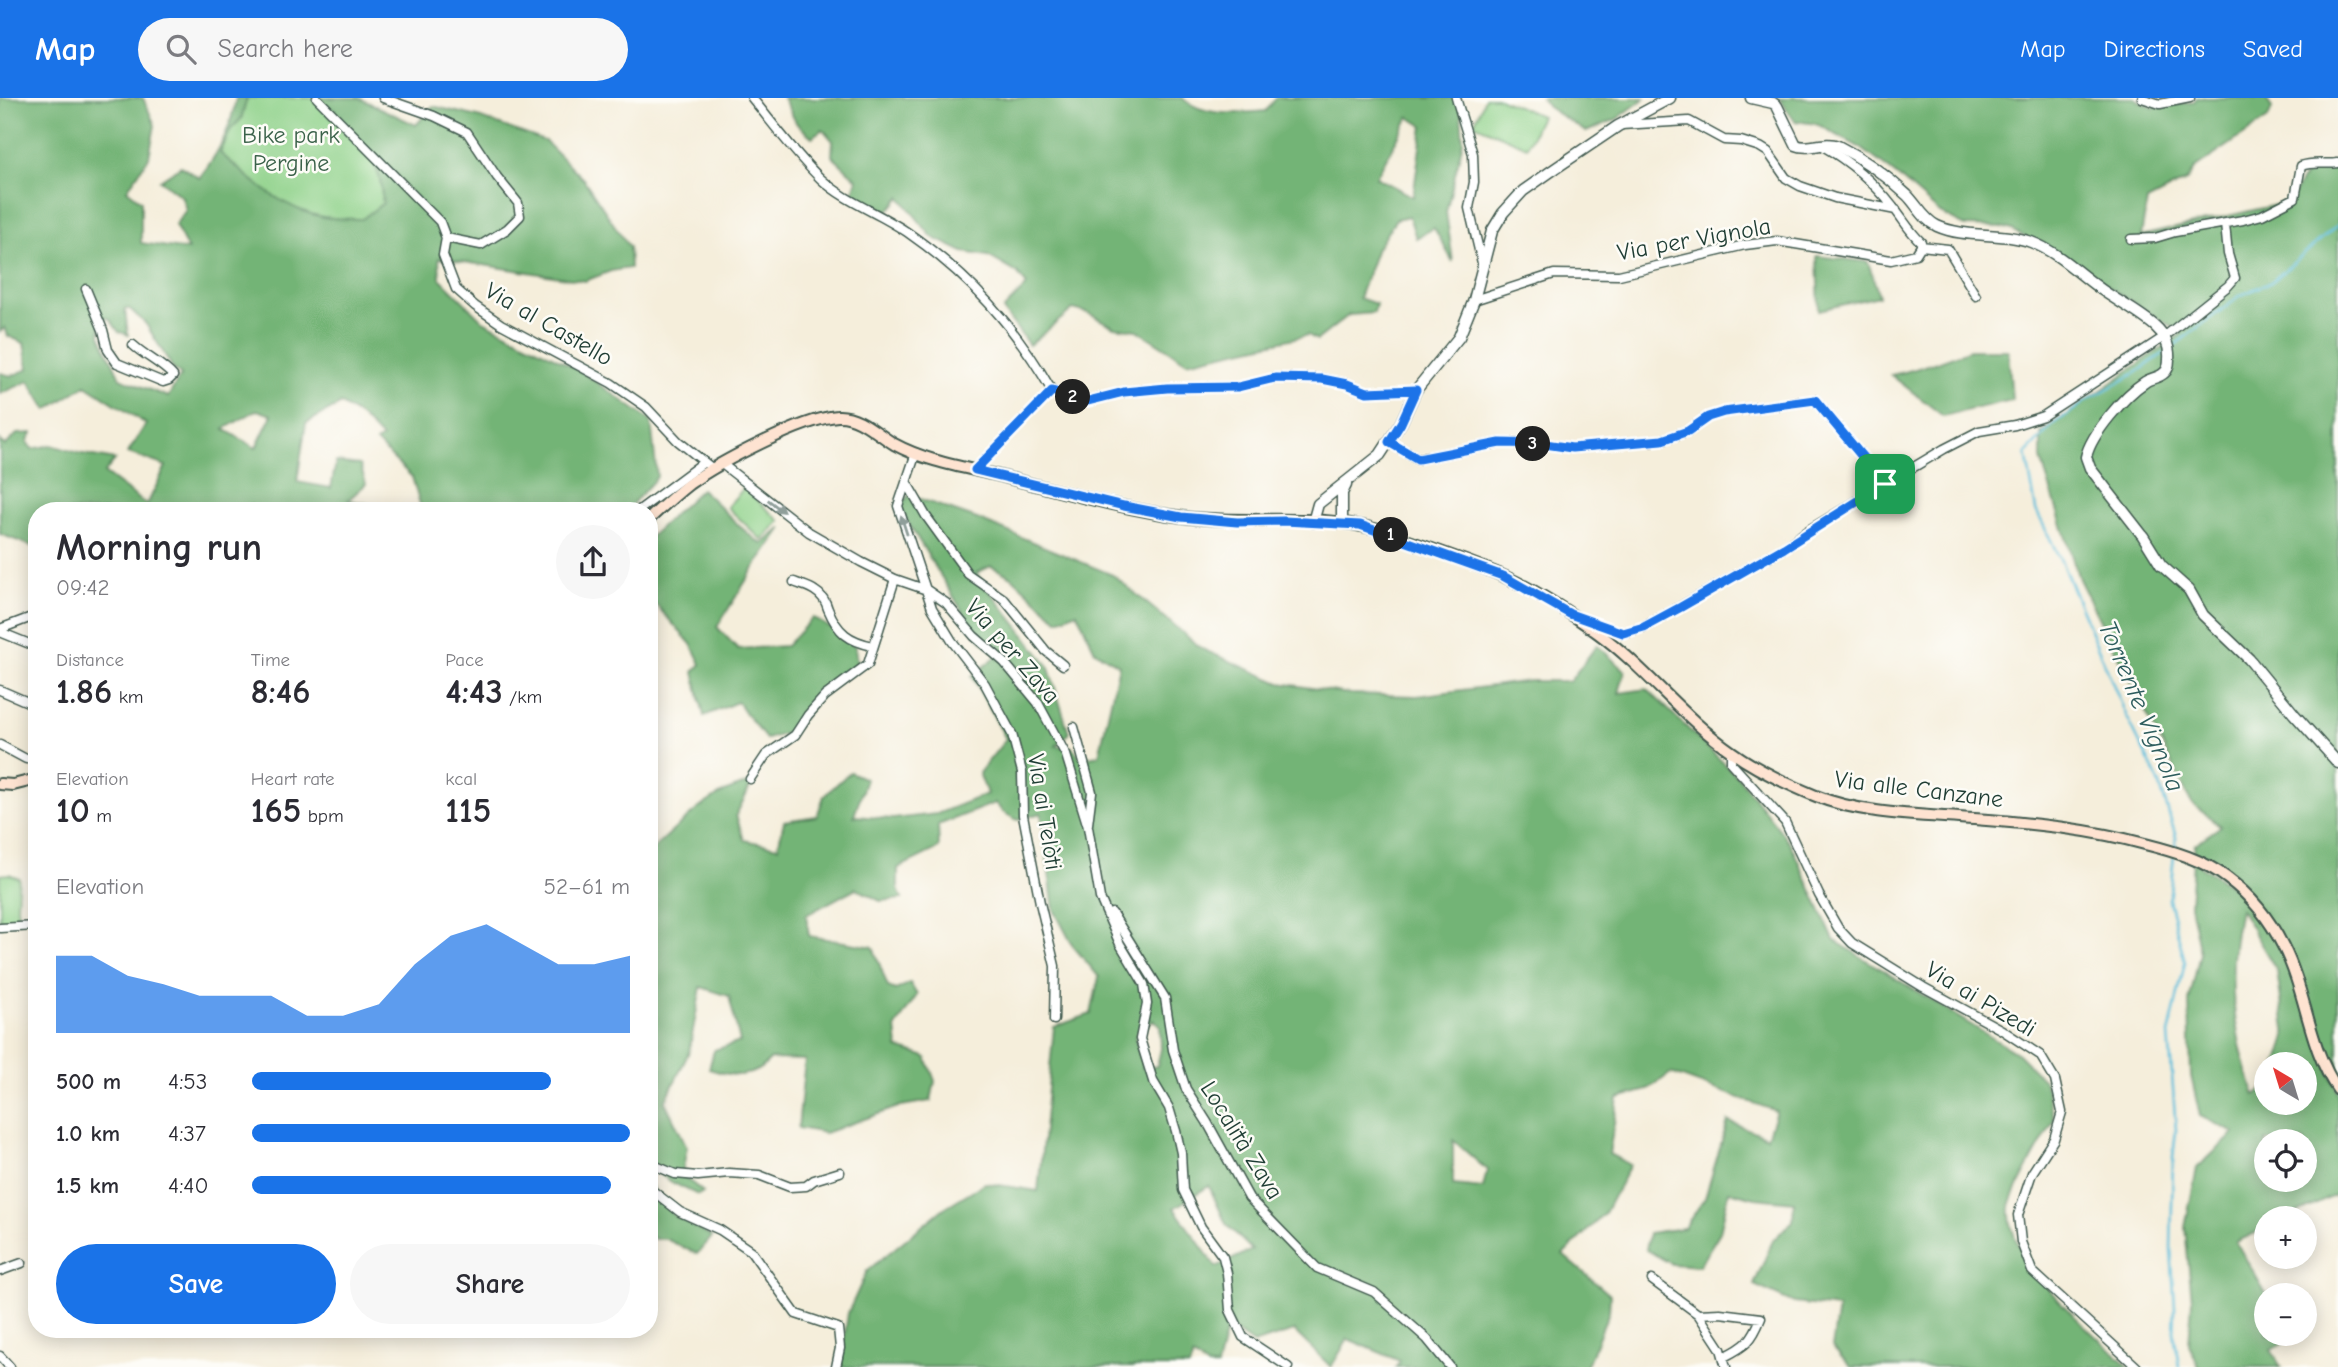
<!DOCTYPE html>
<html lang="en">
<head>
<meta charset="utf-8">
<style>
  :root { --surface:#fff; --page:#f7f7f7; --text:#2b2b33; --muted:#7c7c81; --accent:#1a73e8 }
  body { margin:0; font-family:"Comic Neue",sans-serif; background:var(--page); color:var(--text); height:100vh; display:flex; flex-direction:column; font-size:26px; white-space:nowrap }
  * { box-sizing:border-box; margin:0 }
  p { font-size:23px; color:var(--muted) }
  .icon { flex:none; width:38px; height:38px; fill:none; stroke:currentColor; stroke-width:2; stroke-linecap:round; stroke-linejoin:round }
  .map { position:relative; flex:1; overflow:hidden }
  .sheet { position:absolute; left:28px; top:404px; width:630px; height:836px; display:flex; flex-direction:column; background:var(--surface); border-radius:28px; box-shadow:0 4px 18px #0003 }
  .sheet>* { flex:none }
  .needle { width:46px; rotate:322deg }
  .buttons { position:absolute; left:2254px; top:954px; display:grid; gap:14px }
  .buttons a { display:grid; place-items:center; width:63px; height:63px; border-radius:50%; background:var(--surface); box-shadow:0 4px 18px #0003; font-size:35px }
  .pin { position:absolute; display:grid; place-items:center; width:60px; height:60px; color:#fff; margin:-30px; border-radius:14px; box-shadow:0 4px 10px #0006 }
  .km { position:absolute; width:35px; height:35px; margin:-18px; border-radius:50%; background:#222; color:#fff; font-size:19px; line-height:35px; text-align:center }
  .round { display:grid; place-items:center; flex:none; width:74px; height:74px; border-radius:37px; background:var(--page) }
  .overview { display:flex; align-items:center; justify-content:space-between; height:119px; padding:0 28px }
  h1 { font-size:38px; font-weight:700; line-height:52px }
  .metrics { display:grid; grid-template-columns:repeat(3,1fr); gap:10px; height:119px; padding:7px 28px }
  .metrics div { display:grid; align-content:center }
  .metrics b { font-size:35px; font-weight:700 }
  .metrics small { font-size:19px; font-weight:400 }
  .metrics p { font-size:19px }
  .chart { height:196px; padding:14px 28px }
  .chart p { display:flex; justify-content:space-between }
  .chart svg { width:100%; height:126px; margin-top:7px; fill:var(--accent); opacity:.7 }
  .primary-button { display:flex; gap:14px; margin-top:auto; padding:14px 28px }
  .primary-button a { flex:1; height:80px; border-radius:42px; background:var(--accent); color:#fff; font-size:28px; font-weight:700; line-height:80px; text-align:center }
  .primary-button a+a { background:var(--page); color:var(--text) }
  ul { padding:0 28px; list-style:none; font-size:23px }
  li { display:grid; grid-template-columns:112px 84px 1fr; align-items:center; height:52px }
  li i { height:18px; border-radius:9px; background:var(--accent) }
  header { display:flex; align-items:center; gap:42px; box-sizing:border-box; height:98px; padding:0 35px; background:var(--accent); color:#fff }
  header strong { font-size:33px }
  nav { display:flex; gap:38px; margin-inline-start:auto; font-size:24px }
  .search { width:490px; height:63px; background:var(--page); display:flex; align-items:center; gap:18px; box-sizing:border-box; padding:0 24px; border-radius:38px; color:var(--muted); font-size:26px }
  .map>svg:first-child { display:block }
  .green { fill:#8fd28a; stroke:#57885f; stroke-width:2 }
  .forest { fill:#73b476; stroke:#497855; stroke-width:2; fill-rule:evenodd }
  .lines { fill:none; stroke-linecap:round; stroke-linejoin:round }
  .stream { stroke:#5dbedb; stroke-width:2.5 }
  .minor-casing { stroke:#3f584d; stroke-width:11 }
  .tertiary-casing { stroke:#3f584d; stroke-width:13 }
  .secondary-casing { stroke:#3f584d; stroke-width:14 }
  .minor { stroke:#fff; stroke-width:8 }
  .tertiary { stroke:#fff; stroke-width:10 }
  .secondary { stroke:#fee3d1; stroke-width:10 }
  .oneway { fill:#8f9e9a }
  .route-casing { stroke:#fff; stroke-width:14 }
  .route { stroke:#1a73e8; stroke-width:9 }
  .labels { text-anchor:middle; stroke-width:5; stroke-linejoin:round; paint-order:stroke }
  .park-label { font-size:24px; fill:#3b624a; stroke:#fdfcf7 }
  .street-label { font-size:24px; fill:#1f3d34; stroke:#fdfcf7 }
  .water-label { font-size:26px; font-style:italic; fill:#2e5d5e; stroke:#fdfcf7 }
</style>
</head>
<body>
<header>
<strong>Map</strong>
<div class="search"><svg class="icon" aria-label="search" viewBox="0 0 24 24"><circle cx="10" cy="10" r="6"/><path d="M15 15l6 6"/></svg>Search here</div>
<nav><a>Map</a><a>Directions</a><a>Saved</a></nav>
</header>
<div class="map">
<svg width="2338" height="1269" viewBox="0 0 2338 1269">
  <rect width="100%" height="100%" fill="#fdfcf7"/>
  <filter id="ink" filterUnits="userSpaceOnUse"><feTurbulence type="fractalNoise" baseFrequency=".0143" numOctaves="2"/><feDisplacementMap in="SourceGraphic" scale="14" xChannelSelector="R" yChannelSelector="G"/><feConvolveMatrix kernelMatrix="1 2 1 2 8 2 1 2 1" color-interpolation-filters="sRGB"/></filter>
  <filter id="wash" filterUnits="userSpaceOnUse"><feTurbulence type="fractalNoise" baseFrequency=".00686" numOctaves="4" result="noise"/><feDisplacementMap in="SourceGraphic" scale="28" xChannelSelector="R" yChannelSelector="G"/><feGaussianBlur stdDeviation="1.57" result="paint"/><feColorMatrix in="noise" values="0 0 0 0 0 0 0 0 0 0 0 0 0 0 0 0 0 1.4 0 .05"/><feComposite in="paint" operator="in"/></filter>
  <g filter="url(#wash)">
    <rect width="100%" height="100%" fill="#f5eedb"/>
    <path class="green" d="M 247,0 L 314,0 L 374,64 L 380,81 L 383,105 L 362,122 C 349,121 336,121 323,119 C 281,111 251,82 220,55 L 231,31 L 241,21 Z
      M 1485,0 L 1499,0 L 1541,18 L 1527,49 L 1474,26 Z
      M 744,390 L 780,423 L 762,442 L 727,409 Z
      M 9,776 L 19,780 L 17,809 L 19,822 L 0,825 L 0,777 Z"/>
    <path class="forest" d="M 0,0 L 143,0 L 155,27 L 149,59 L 127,92 L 141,103 L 141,145 L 188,152 L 175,127 L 186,112 L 182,99 L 160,82 L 181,68 L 199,80 C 218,57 231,30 236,0 L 247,0 L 241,21 L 231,31 L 220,55 C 251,82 282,111 323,119 C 336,121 349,121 362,121 L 383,105 L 380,81 L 374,64 L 314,0 L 359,0 L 416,27 L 433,8 L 478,19 L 545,43 L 584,82 L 629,149 L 630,170 L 611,173 L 585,183 L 439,160 L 440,180 L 483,223 L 578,271 L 651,323 L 657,379 L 626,413 L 422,413 L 412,379 L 376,344 L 382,340 L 361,319 L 341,306 L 306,325 L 297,384 L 331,390 L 336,364 L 360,367 L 366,386 L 348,402 L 368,406 L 369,413 L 255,413 L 251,407 L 230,413 L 37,413 L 37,450 L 0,436 L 0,342 L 5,348 L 17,336 L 32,335 L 27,344 L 32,351 L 52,347 L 78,355 L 115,362 L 104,375 L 147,407 L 166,368 L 128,355 L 146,326 L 86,287 L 47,312 L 29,283 L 0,296 L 0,275 L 12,278 L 28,271 L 24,245 L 8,238 L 5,229 L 0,234 ZM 125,211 L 130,211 L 146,226 L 174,272 L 181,277 L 168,299 L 120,280 L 100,237 L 101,221 L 109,220 L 118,233 L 128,237 ZM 257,312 L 272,317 L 256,350 L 224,331 Z
      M 783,0 L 1182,0 C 1205,20 1238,15 1266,13 L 1276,0 L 1460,0 L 1463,43 L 1446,114 L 1453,164 L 1434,130 L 1416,140 L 1409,118 L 1396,121 L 1377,150 L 1359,200 L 1376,206 L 1374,215 L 1349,217 L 1317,242 L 1308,237 L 1187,264 L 1137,232 L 1114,229 L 1088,215 L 1073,211 L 1029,247 L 1003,212 L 1027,187 L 1017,175 L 988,158 L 963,154 L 932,139 L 900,99 L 883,119 L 851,99 L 857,81 L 832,58 L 833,43 L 823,31 L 812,39 L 797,26 ZM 1409,19 L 1423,28 L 1413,99 L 1376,79 Z
      M 1541,0 L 1645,0 L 1617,21 L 1586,34 L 1548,9 Z
      M 1779,0 L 2134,0 L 2154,10 L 2193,4 L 2197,0 L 2265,0 L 2272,10 L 2268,20 L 2194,71 L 2186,83 L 2147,103 L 2141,138 L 2289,104 L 2308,71 L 2338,66 L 2338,988 L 2330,977 L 2295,874 L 2249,795 L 2193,759 L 2195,746 L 2221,728 L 2192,706 L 2079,481 L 2041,361 L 2041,335 L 2182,235 L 2043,148 L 2012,132 L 2002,129 L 1965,128 L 1940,115 L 1894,75 L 1861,50 L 1817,26 L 1795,23 Z
      M 1817,158 L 1868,164 L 1879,198 L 1819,212 Z
      M 1970,252 L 2008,252 L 2012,302 L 1943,318 L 1891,277 C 1919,272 1944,261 1970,252 Z
      M 701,391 C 722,409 739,431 762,446 L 782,430 L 752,473 L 717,529 L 738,551 L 786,548 L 813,520 L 838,534 L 855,548 L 857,566 L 824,594 L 791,634 L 766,641 L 737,604 L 704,618 L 694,574 L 701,566 L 691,546 L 649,499 L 649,440 Z
      M 909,397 L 977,421 L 1113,477 L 1202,551 L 1280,585 L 1349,596 L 1417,598 L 1530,583 L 1570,583 L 1597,547 L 1625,573 L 1619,595 L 1647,591 L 1738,679 L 1790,745 L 1834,842 L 2018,956 L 2044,982 L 2054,1022 C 2046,1037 2011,1096 2010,1109 C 2005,1166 2091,1232 2129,1269 L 1851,1269 L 1832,1249 L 1838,1210 L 1794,1205 L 1754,1187 L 1773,1142 L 1793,1123 L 1794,1104 L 1755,1100 L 1729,1093 L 1720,1134 L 1699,1168 L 1672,1166 L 1646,1152 L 1649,1135 L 1684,1130 L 1705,1100 L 1728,1023 L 1767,1039 L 1776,1013 L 1671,975 L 1647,992 L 1618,1000 L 1609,1056 L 1630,1067 L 1605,1115 L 1563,1157 L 1610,1197 L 1609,1214 L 1586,1269 L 1396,1269 L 1400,1263 L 1348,1241 L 1331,1269 L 1294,1233 L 1253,1246 L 1227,1228 L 1217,1269 L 1208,1269 L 1193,1259 L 1189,1269 L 840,1269 L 848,1215 L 867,1173 L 944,1110 L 985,1085 L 1038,1093 L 1054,929 L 1091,916 L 1099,879 L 1073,848 L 1054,812 L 1041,715 L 1017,722 L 1003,714 L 995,705 L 938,727 L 939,750 L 898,770 L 898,791 L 902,801 L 880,803 L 856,790 L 806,817 L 809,838 L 873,849 L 888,889 L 896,892 L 910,885 L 917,897 L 896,929 L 898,950 L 926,959 L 935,983 L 931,1003 L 901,1008 L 825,1035 L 798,1030 L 805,962 L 771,961 C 752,982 734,979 709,971 L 714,952 L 740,944 L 729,898 L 701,889 L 689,954 L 665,1004 L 687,1049 L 682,1077 L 703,1094 L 698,1097 L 673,1085 L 649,1069 L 649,755 C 679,727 711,692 752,685 L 736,717 L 744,742 L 778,749 L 784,723 L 817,718 L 824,698 L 850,674 L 866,681 L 854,718 L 893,721 L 937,716 L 987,696 L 979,675 L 1006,641 L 972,578 L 998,557 L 979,540 L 899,410 ZM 991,468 L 1012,479 L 1058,522 L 1077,514 L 1095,553 L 1119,567 L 1099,657 L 1081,660 L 1072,649 L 1056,648 L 1069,635 L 1048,567 L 976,475 ZM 1153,922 L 1160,927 L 1161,951 L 1157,968 L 1143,971 L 1135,939 ZM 1453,1042 L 1487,1072 L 1483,1090 L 1453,1087 ZM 1209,1088 L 1226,1126 L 1252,1152 L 1216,1169 L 1174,1110 Z
      M 2193,763 L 2246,798 L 2281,850 L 2338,996 L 2338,1096 L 2287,1120 L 2266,1120 L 2266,1130 L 2236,1144 L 2267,1197 L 2266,1236 L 2290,1236 L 2292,1240 L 2271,1252 L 2281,1269 L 2199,1269 L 2189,1247 L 2192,1203 L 2185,1129 L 2197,1070 L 2235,1035 L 2200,1018 L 2191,978 L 2189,904 L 2200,855 L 2190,807 ZM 2240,811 L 2277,873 L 2286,939 L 2277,966 L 2305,966 L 2305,1004 L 2266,1004 L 2266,989 L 2255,997 C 2232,935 2226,876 2240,811 ZM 2266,1043 L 2305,1043 L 2305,1082 L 2266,1082 Z
      M 649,1085 L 672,1116 L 712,1139 L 697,1156 L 666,1141 L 654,1141 L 649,1136 Z"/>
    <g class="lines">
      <path class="stream" d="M 2172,249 L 2241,197 L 2271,184 L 2338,127
        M 2164,255 L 2136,275 L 2089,301 L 2054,326 L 2026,355 L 2036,412 L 2061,463 L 2127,619 L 2159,684 L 2176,739 L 2175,752
        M 2174,758 L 2169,802 L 2185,864 L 2169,936 L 2176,1032 L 2173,1059 L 2171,1151 L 2175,1209 L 2174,1234 L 2179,1269"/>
    </g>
  </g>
  <g filter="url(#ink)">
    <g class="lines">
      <g class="minor-casing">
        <path id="minor" d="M 317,0 L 440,124 L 446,140 L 443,157 L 456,191 L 475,208 L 501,226 L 611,285 L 646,309 L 678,343 L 713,371
          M 383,0 L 434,18 L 467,34 L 497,79 L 518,105 L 520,118 L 507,131 L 481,147 L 446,140
          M 752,0 C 774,27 796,57 821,81 C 846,104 879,115 907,134 C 969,177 1015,228 1052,293
          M 1456,0 L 1473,56 L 1474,84 L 1469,110 L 1482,165
          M 2142,0 L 2160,6 L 2190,0
          M 1621,27 L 1689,23 L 1724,42 L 1741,43 L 1760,49 L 1768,54 L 1786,80 L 1800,88 L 1835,100 L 1896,112
          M 1821,47 C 1849,63 1873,83 1893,109 C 1903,121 1909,133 1921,144 L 1921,148
          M 2131,141 L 2155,140 L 2175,134 L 2243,122 L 2262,117 L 2295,100 L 2301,68 C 2314,63 2325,67 2338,65
          M 86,191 L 103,232 L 108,252 L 117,265 L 163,284 L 169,282 L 173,278 C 164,267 145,258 133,247
          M 1474,202 L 1554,176 L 1619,177 L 1745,147 L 1777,143 L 1891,162 L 1916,156 L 1921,148 L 1948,151 L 1976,198
          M 1389,344 L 1418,361 L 1500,345 L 1545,346 L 1572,350 L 1662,342 L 1688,333 L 1708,319 L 1724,314 L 1815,302 L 1885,386
          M 916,355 L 898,408 L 932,510 L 952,543 L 985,586 L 1012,636 L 1022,674 L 1023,717 L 1040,805 L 1055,868 L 1054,922
          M 722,366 L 809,434 L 861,464 L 895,481 L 927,492 L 946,505 L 974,538 L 1004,564 L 1038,605 L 1066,657 L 1088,729 L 1100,800 L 1120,846 L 1144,886 L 1147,906 L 1140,941 L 1153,983 L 1169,1010 L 1176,1033 L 1181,1055 L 1183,1092 L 1201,1129 L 1223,1159 L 1227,1175 L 1230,1212 L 1243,1239 L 1288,1269
          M 975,372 L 1052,293 L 1088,303 L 1124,294 L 1167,290 L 1238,289 L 1275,280 L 1323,281 L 1347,286 L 1367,294 L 1416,292
          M 907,385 L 926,418 L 968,476 L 1004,501 L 1046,553 L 1063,567
          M 638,413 L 704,364
          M 794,484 C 801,487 810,489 815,493 C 822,497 826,504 828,511 C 838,535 849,543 873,548
          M 1585,522 L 1623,535 L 1644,529 L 1784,450 L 1807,433 L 1944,351 L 1979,333 L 2015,327 L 2043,318 L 2164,239 L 2228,188 L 2235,180 L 2228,156 L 2225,126
          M 0,531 L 37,517
          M 0,534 L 37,549
          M 0,592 L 37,608
          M 1074,629 L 1092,694 L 1088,726
          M 0,647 L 26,661 L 37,661
          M 1731,654 L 1731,665 L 1785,724 L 1819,797 L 1838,830 L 1852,845 L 1923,889 L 2002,932 L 2040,957 L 2055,982 L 2062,1014 L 2054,1041 L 2032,1075 L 2018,1117 L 2021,1144 L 2032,1173 L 2137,1269
          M 750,681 L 766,657 L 795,637 L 808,617 L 825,598 L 868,566 L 895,481
          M 1112,815 L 1165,900 L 1173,952 L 1186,991 L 1207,1024 L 1249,1100 L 1317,1170 L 1374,1194 L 1427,1241 L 1450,1269
          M 0,830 L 37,828
          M 649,1065 L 675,1076 L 698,1078 L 729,1075 L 759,1077 L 790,1089 L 806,1088 L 814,1082 L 840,1074
          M 649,1090 L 680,1114 L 720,1132 L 751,1153 L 796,1216 L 838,1230 L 840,1250 L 836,1269
          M 0,1173 L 22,1165
          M 1652,1182 L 1698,1216 L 1720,1215 L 1761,1220 C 1752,1243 1746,1248 1724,1259
          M 1698,1216 L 1721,1251 L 1726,1269
          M 0,1258 L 10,1269"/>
      </g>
      <g class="tertiary-casing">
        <path id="tertiary" d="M 1751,0 L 1773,5 L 1777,8 L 1796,47 C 1810,53 1824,42 1838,48 C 1862,60 1887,78 1907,97 C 1917,107 1924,122 1937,128 C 1966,141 2001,133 2031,144 C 2058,154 2079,176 2102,192 C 2119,204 2139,214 2155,228 C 2164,236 2170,248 2169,261 C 2169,266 2168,272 2164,275 C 2159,280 2150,280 2145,284 C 2125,297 2091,336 2086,359 L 2090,370 L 2143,438 L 2161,467 L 2189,492 L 2203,517 L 2249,561 L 2294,616 L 2338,665
          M 1313,424 L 1318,406 L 1380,357 L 1401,325 L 1416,292 L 1459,239 L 1474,202 L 1492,133 L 1503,115 L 1523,93 L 1550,74 L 1618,28 L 1670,0
          M 1342,425 L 1342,395 L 1346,387"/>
      </g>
      <g class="secondary-casing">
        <path id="secondary" d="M 649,421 C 662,409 675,397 689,386 C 718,365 803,320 838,318 C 859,317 877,336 894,346 C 925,363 962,369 996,377 C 1057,392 1120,411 1183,419 C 1246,427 1317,414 1378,432 C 1419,447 1461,460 1501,477 C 1536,492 1568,513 1598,535 C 1646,570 1683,620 1732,654 C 1757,672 1787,686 1816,698 C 1862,717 1925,717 1974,721 C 2031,725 2090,731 2145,746 C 2173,753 2204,762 2227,780 C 2250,797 2270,822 2283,848 C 2307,895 2308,949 2338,992
          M 0,686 L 13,687 L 37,681"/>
      </g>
      <use href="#minor" class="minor"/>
      <use href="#tertiary" class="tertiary"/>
      <use href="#secondary" class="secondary"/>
    </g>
    <defs><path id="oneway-solid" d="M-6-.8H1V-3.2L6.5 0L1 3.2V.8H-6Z" transform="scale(1.75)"/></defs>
    <g class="oneway">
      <use href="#oneway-solid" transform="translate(776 408) rotate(38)"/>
      <use href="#oneway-solid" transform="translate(904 427) rotate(-108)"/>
    </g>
  </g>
  <g class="lines" filter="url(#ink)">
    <g class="route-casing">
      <path id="route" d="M 1275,280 L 1322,281 L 1347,286 L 1367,294 L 1416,292 L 1401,325 L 1389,344 L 1418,361 L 1500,345 L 1545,346 L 1572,350 L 1662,342 L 1688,333 L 1708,319 L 1724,314 L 1815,302 L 1885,386 L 1784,450 L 1681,509 L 1644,529 L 1623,535 L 1570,516 L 1503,478 L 1360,427 L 1284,423 L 1237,424 L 1181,419 L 1124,408 L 975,372 L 1052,293 L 1088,303 L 1124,294 L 1167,290 L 1238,289 Z"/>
    </g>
    <use href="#route" class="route"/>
  </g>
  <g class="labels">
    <g class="park-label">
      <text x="291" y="45">Bike park<tspan x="291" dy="28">Pergine</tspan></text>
    </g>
    <g class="street-label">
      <text transform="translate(1694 141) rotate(-10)" y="8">Via per Vignola</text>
      <text transform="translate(549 226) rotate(30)" y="8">Via al Castello</text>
      <text transform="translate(1013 553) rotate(49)" y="8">Via per Zava</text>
      <text transform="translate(1919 691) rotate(7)" y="8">Via alle Canzane</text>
      <text transform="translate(1045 714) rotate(81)" y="8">Via ai Telòti</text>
      <text transform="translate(1981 901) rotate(31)" y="8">Via ai Pizedi</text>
      <text transform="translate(1242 1042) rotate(58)" y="8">Località Zava</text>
    </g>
    <g class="water-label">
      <text transform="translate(2142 608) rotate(67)" y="9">Torrente Vignola</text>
    </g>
  </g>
</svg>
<div class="buttons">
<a><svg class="needle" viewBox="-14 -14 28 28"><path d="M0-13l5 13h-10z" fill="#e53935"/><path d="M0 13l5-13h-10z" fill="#7c7c81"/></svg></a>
<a><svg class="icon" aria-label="locate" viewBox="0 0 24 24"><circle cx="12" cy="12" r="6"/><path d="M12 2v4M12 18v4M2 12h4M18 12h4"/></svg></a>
<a>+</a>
<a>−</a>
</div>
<div class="pin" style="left:1885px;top:386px;background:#1e9e55"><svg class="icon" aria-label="arrive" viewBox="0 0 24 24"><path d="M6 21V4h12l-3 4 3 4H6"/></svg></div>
<b class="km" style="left:1391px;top:437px">1</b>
<b class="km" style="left:1073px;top:299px">2</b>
<b class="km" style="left:1533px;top:346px">3</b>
<section class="sheet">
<div class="overview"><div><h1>Morning run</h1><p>09:42</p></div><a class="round"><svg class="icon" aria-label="share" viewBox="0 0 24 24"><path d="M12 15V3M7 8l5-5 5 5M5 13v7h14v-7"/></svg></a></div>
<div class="metrics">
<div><p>Distance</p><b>1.86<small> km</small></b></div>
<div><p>Time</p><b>8:46</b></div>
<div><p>Pace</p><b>4:43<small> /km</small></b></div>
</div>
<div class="metrics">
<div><p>Elevation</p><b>10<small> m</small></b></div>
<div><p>Heart rate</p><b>165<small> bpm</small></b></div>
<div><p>kcal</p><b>115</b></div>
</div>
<div class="chart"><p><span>Elevation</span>52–61 m</p>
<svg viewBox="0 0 160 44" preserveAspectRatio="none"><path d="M0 44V17L10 17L20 24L30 27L40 31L50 31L60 31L70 38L80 38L90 34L100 20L110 10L120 6L130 13L140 20L150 20L160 17V44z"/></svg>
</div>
<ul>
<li><b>500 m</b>4:53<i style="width:79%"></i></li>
<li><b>1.0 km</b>4:37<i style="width:100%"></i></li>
<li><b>1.5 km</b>4:40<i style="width:95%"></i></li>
</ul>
<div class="primary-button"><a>Save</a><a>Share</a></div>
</section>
</div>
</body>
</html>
